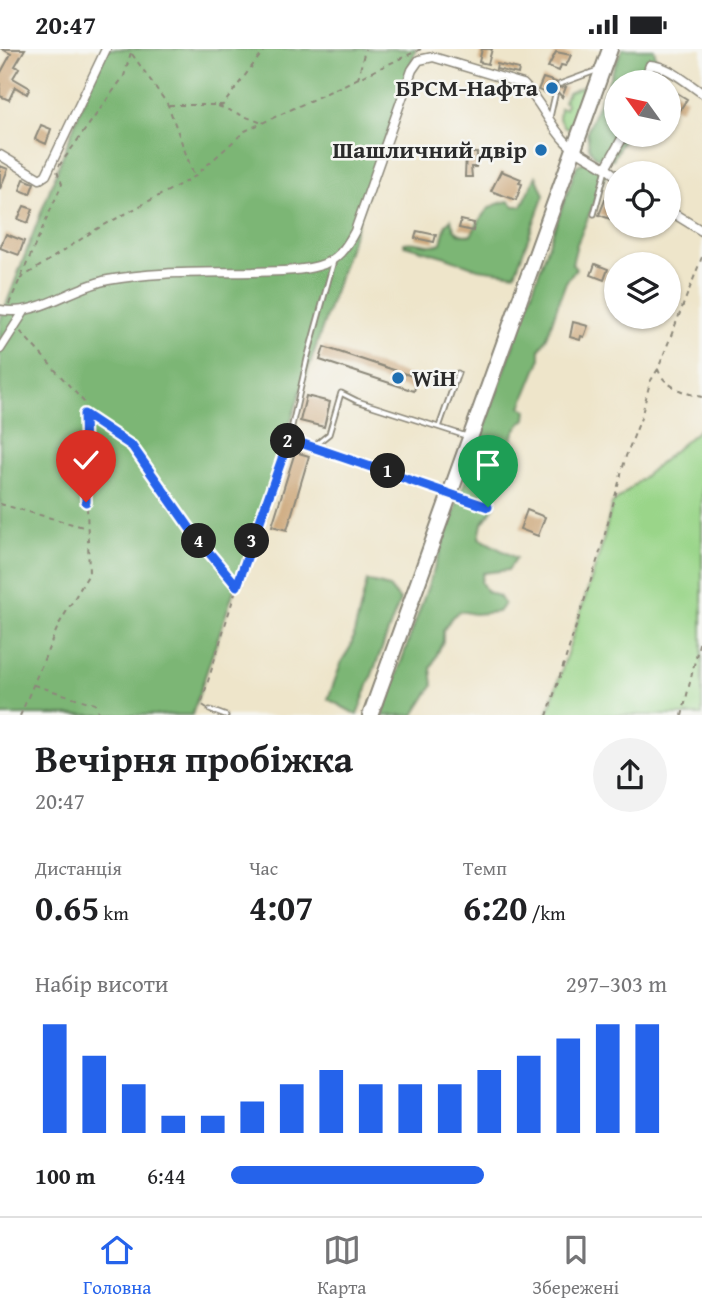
<!DOCTYPE html>
<html lang="uk">
<head>
<meta charset="utf-8">
<style>
  :root { --surface:#fff; --page:#f2f2f2; --text:#202124; --muted:#757577; --line:#e0e0e0; --accent:#2563eb }
  body { margin:0; font-family:"Gentium Book Plus",serif; background:var(--page); color:var(--text); height:100vh; display:flex; flex-direction:column; font-size:26px; white-space:nowrap }
  * { box-sizing:border-box; margin:0 }
  p { font-size:23px; color:var(--muted) }
  .icon { flex:none; width:38px; height:38px; fill:none; stroke:currentColor; stroke-width:2; stroke-linecap:round; stroke-linejoin:round }
  .map { position:relative; height:666px; overflow:hidden }
  .sheet { display:flex; flex-direction:column; background:var(--surface); flex:1 }
  .sheet>* { flex:none }
  .needle { width:46px; rotate:303deg }
  .buttons { position:absolute; left:604px; top:21px; display:grid; gap:14px }
  .buttons a { display:grid; place-items:center; width:77px; height:77px; border-radius:50%; background:var(--surface); box-shadow:0 2px 5px #0004; font-size:35px }
  .pin { position:absolute; display:grid; place-items:center; width:60px; height:60px; color:#fff; margin:-72px -30px; border-radius:50% 50% 50% 0; rotate:-45deg; box-shadow:0 0 7px #0007 }
  .pin .icon { rotate:45deg }
  .km { position:absolute; width:35px; height:35px; margin:-18px; border-radius:50%; background:#222; color:#fff; font-size:19px; line-height:35px; text-align:center }
  .round { display:grid; place-items:center; flex:none; width:74px; height:74px; border-radius:37px; background:var(--page) }
  .headline { display:flex; align-items:center; justify-content:space-between; height:119px; padding:0 35px }
  h1 { font-size:38px; font-weight:600; line-height:52px }
  .metrics { display:grid; grid-template-columns:repeat(3,1fr); gap:10px; height:119px; padding:7px 35px }
  .metrics div { display:grid; align-content:center }
  .metrics b { font-size:35px; font-weight:600 }
  .metrics small { font-size:19px; font-weight:400 }
  .metrics p { font-size:19px }
  .chart { height:196px; padding:14px 35px }
  .chart p { display:flex; justify-content:space-between }
  .chart svg { width:100%; height:126px; margin-top:7px; stroke:var(--accent); stroke-width:6 }
  ul { padding:0 35px; list-style:none; font-size:23px }
  li { display:grid; grid-template-columns:112px 84px 1fr; align-items:center; height:52px }
  li i { height:18px; border-radius:9px; background:var(--accent) }
  .status { display:flex; justify-content:space-between; align-items:center; height:49px; padding:0 35px; background:var(--surface); direction:ltr }
  .status svg { height:19px; fill:currentColor }
  .tab-bar { display:flex; justify-content:space-around; align-items:center; height:98px; border-top:2px solid var(--line); background:var(--surface); font-size:19px; color:var(--muted) }
  .tab-bar a { display:grid; justify-items:center; gap:4px }
  .tab-bar .current { color:var(--accent) }
  .map>svg:first-child { display:block }
  .green { fill:#9ad589; stroke:#62805a; stroke-width:2 }
  .forest { fill:#7bb675; stroke:#537050; stroke-width:2 }
  .building { fill:#cda97d }
  .lines { fill:none; stroke-linecap:round; stroke-linejoin:round }
  .lane-casing { stroke:#8c887a; stroke-width:7 }
  .street-casing { stroke:#8c887a; stroke-width:11 }
  .highway-casing { stroke:#8c887a; stroke-width:18 }
  .path { stroke:#8c887a; stroke-width:2; stroke-dasharray:5 5; stroke-linecap:butt }
  .lane { stroke:#fff; stroke-width:3.5 }
  .street { stroke:#fff; stroke-width:8 }
  .highway { stroke:#fff; stroke-width:14 }
  .route-casing { stroke:#fff; stroke-width:14 }
  .route { stroke:#2563eb; stroke-width:9 }
  .poi-dot { fill:#1f6fb2; stroke:#f6f6f2; stroke-width:2.5 }
  .labels { text-anchor:middle; stroke-width:5; stroke-linejoin:round; paint-order:stroke }
  .poi-label { font-size:24px; font-weight:bold; fill:#2b2b2b; stroke:#f6f6f2; text-anchor:end }
</style>
</head>
<body>
<div class="status"><b>20:47</b><svg viewBox="0 0 49 12"><path d="M0 12V9h3v3zM5 12V6h3v6zM10 12V3h3v9zM15 12V0h3v12zM26 1h20v11H26zM47 4h2v5h-2z"/></svg></div>
<div class="map">
<svg width="702" height="667" viewBox="0 0 702 667">
  <rect width="100%" height="100%" fill="#f6f6f2"/>
  <filter id="ink" filterUnits="userSpaceOnUse"><feTurbulence type="fractalNoise" baseFrequency=".0143" numOctaves="2"/><feDisplacementMap in="SourceGraphic" scale="14" xChannelSelector="R" yChannelSelector="G"/><feConvolveMatrix kernelMatrix="1 2 1 2 8 2 1 2 1" color-interpolation-filters="sRGB"/></filter>
  <filter id="wash" filterUnits="userSpaceOnUse"><feTurbulence type="fractalNoise" baseFrequency=".00686" numOctaves="4" result="noise"/><feDisplacementMap in="SourceGraphic" scale="28" xChannelSelector="R" yChannelSelector="G"/><feGaussianBlur stdDeviation="1.57" result="paint"/><feColorMatrix in="noise" values="0 0 0 0 0 0 0 0 0 0 0 0 0 0 0 0 0 1.4 0 .05"/><feComposite in="paint" operator="in"/></filter>
  <g filter="url(#wash)">
    <rect width="100%" height="100%" fill="#eee5ca"/>
    <path class="green" d="M 584,37 L 569,79 L 565,78 L 559,70 L 560,59 L 565,60 L 567,55 L 564,53 L 568,44 Z
      M 702,378 L 702,666 L 547,666 L 601,500 L 612,455 Z"/>
    <path class="forest" d="M 103,0 L 416,0 L 192,666 L 0,666 L 0,272 Z
      M 622,0 L 654,0 L 656,9 L 642,33 L 616,33 L 616,86 L 626,86 L 613,110 L 605,111 L 595,108 L 589,98 L 587,82 Z
      M 587,112 L 594,113 L 606,125 L 577,195 L 572,215 L 576,220 L 566,233 L 559,252 L 547,288 L 540,300 L 540,311 L 521,358 L 527,361 L 526,370 C 504,387 517,395 508,413 C 500,430 484,435 495,457 L 482,475 L 479,489 L 516,509 L 508,521 L 483,524 L 481,533 L 487,543 L 499,547 L 504,555 L 498,563 L 474,565 L 460,562 L 452,568 L 443,582 L 443,592 L 431,619 L 433,636 L 414,666 L 382,667 L 577,116 Z
      M 536,127 L 544,146 L 515,225 L 478,220 L 446,208 L 404,196 L 404,194 C 417,191 429,200 441,194 L 446,175 L 451,170 C 453,182 458,187 471,186 C 484,165 483,157 509,152 L 514,157 L 522,157 Z
      M 367,532 L 389,538 L 400,551 L 357,666 L 328,650 L 342,612 L 351,597 Z"/>
    <g id="blocks">
      <path class="building" d="M 2,0 L 25,0 L 15,17 L 19,19 L 13,29 L 30,39 L 27,45 L 15,38 L 9,51 L 0,47 L 0,25 L 11,5 Z
        M 482,0 L 492,0 L 488,15 L 479,13 Z
        M 556,3 L 571,6 L 566,17 L 561,16 L 559,22 L 548,18 Z
        M 497,15 L 519,20 L 518,25 L 496,20 Z
        M 543,29 L 556,33 L 559,39 L 566,38 L 562,48 L 557,42 L 551,44 L 546,42 L 546,44 L 538,41 Z
        M 674,42 L 687,50 L 680,61 L 668,55 Z
        M 41,76 L 51,80 L 46,95 L 35,90 Z
        M 466,104 L 477,104 L 476,118 L 471,118 L 472,128 L 465,128 Z
        M 0,117 L 8,120 L 0,140 Z
        M 501,122 L 521,130 L 519,134 L 522,135 L 516,151 L 491,142 Z
        M 24,130 L 34,134 L 30,145 L 20,141 Z
        M 611,136 L 616,138 L 616,172 L 599,166 Z
        M 24,157 L 33,160 L 28,174 L 18,170 Z
        M 461,171 L 474,174 L 473,182 L 459,179 Z
        M 417,182 L 436,186 L 434,193 L 415,189 Z
        M 6,185 L 24,192 L 19,206 L 0,199 Z
        M 595,215 L 608,220 L 604,231 L 591,226 Z
        M 573,273 L 588,277 L 584,288 L 581,287 L 580,291 L 570,288 Z
        M 324,298 L 418,329 L 414,342 L 320,311 Z
        M 306,347 L 330,353 L 324,378 L 300,372 Z
        M 295,403 L 309,407 L 287,481 L 272,477 Z
        M 527,461 L 545,468 L 538,487 L 520,480 Z"/>
    </g>
  </g>
  <g filter="url(#ink)">
    <use href="#blocks" fill-opacity="0" stroke="#8c887a" stroke-width="2"/>
    <g class="lines">
      <g class="lane-casing">
        <path id="lane" d="M 560,35 L 598,21
          M 550,68 L 555,46
          M 594,165 L 606,120
          M 334,211 L 307,310 L 289,390 L 447,443
          M 439,378 L 458,324
          M 314,397 L 329,385 L 341,344 L 357,352 L 466,387
          M 454,445 L 488,458
          M 210,661 L 226,667"/>
      </g>
      <g class="street-casing">
        <path id="street" d="M 644,33 L 650,16 C 669,17 687,34 702,44
          M 0,106 L 40,130 L 46,126 L 106,0
          M 606,118 L 624,86
          M 668,161 L 702,182
          M 0,261 C 38,268 72,238 108,231 C 155,222 205,224 253,223 C 274,222 297,223 318,217 C 337,212 346,199 355,182 L 412,21 L 419,11 L 433,8 L 523,35 C 541,52 549,76 566,93 C 580,107 601,113 616,127
          M 0,300 L 25,261"/>
      </g>
      <g class="highway-casing">
        <path id="highway" d="M 370,667 L 610,0"/>
      </g>
      <path class="path" d="M 132,5 L 168,56 L 194,127
        M 358,30 L 365,0
        M 169,56 L 223,56 L 265,0
        M 218,57 L 262,74
        M 59,117 L 124,27 L 132,0
        M 702,208 L 658,320 C 663,337 686,345 702,348
        M 20,230 L 95,181 L 194,128 L 245,82 L 421,0
        M 9,255 L 62,135 L 57,122
        M 86,367 L 132,397 L 196,488 L 236,536
        M 0,455 L 87,479
        M 34,636 L 95,655 L 100,667
        M 207,659 L 201,655 L 237,537 L 287,394
        M 20,667 L 59,575 L 89,525 L 84,353 L 20,282
        M 547,667 L 601,500 L 626,407 L 641,369 L 650,333 L 658,320
        M 682,667 L 702,582"/>
      <use href="#lane" class="lane"/>
      <use href="#street" class="street"/>
      <use href="#highway" class="highway"/>
    </g>
  </g>
  <g class="lines" filter="url(#ink)">
    <g class="route-casing">
      <path id="route" d="M 86,453 L 84,365 L 132,397 L 196,488 L 237,537 L 289,390 L 488,458"/>
    </g>
    <use href="#route" class="route"/>
  </g>
  <g class="poi-dot">
    <circle cx="552" cy="39" r="7"/>
    <circle cx="541" cy="101" r="7"/>
    <circle cx="398" cy="329" r="7"/>
  </g>
  <g class="labels">
    <g class="poi-label">
      <text x="538" y="47">БРСМ-Нафта</text>
      <text x="527" y="109">Шашличний двір</text>
      <text x="412" y="337" text-anchor="start">WiH</text>
    </g>
  </g>
</svg>
<div class="buttons">
<a><svg class="needle" viewBox="-14 -14 28 28"><path d="M0-13l5 13h-10z" fill="#e53935"/><path d="M0 13l5-13h-10z" fill="#757577"/></svg></a>
<a><svg class="icon" aria-label="locate" viewBox="0 0 24 24"><circle cx="12" cy="12" r="6"/><path d="M12 2v4M12 18v4M2 12h4M18 12h4"/></svg></a>
<a><svg class="icon" aria-label="layers" viewBox="0 0 24 24"><path d="M12 4l9 5-9 5-9-5zM3 14l9 5 9-5"/></svg></a>
</div>
<div class="pin" style="left:488px;top:458px;background:#1e9e55"><svg class="icon" aria-label="arrive" viewBox="0 0 24 24"><path d="M6 21V4h12l-3 4 3 4H6"/></svg></div>
<div class="pin" style="left:86px;top:453px;background:#d93025"><svg class="icon" aria-label="check" viewBox="0 0 24 24"><path d="M5 12l5 5 9-10"/></svg></div>
<b class="km" style="left:388px;top:422px">1</b>
<b class="km" style="left:288px;top:392px">2</b>
<b class="km" style="left:252px;top:492px">3</b>
<b class="km" style="left:199px;top:492px">4</b>
</div>
<section class="sheet">
<div class="headline"><div><h1>Вечірня пробіжка</h1><p>20:47</p></div><a class="round"><svg class="icon" aria-label="share" viewBox="0 0 24 24"><path d="M12 15V3M7 8l5-5 5 5M5 13v7h14v-7"/></svg></a></div>
<div class="metrics">
<div><p>Дистанція</p><b>0.65<small> km</small></b></div>
<div><p>Час</p><b>4:07</b></div>
<div><p>Темп</p><b>6:20<small> /km</small></b></div>
</div>
<div class="chart"><p><span>Набір висоти</span>297–303 m</p>
<svg viewBox="0 0 160 44" preserveAspectRatio="none"><path d="M5 44V6M15 44V17M25 44V27M35 44V38M45 44V38M55 44V33M65 44V27M75 44V22M85 44V27M95 44V27M105 44V27M115 44V22M125 44V17M135 44V11M145 44V6M155 44V6"/></svg>
</div>
<ul>
<li><b>100 m</b>6:44<i style="width:58%"></i></li>
</ul>
</section>
<nav class="tab-bar">
<a class="current"><svg class="icon" aria-label="home" viewBox="0 0 24 24"><path d="M3 11l9-7 9 7M6 9v11h12V9"/></svg>Головна</a>
<a><svg class="icon" aria-label="map" viewBox="0 0 24 24"><path d="M3 6l6-2 6 2 6-2v14l-6 2-6-2-6 2zM9 4v14M15 6v14"/></svg>Карта</a>
<a><svg class="icon" aria-label="saved" viewBox="0 0 24 24"><path d="M7 4h10v16l-5-4-5 4z"/></svg>Збережені</a>
</nav>
</body>
</html>
